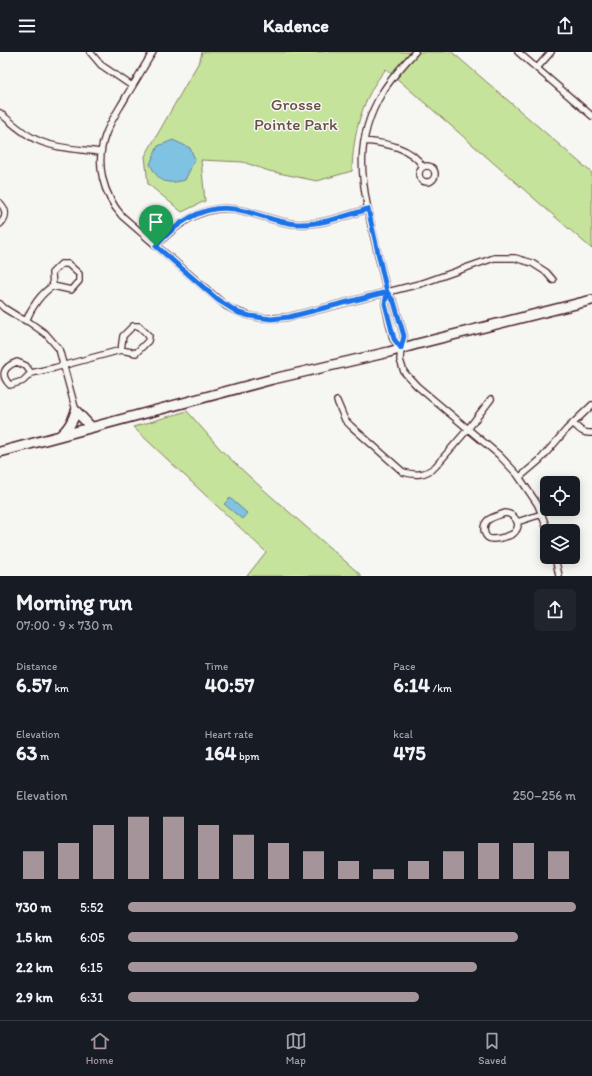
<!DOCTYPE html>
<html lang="en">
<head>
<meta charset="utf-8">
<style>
  :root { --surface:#171b24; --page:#20242c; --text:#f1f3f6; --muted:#9ea1a6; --line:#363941; --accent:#a6949b }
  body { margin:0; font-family:Itim,sans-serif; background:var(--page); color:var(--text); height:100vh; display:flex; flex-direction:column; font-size:15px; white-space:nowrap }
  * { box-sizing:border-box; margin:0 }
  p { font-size:13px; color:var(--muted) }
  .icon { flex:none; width:22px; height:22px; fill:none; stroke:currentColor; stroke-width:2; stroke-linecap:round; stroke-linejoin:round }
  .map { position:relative; height:524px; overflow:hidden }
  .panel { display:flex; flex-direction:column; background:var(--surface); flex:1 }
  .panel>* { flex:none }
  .buttons { position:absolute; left:540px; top:424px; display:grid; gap:8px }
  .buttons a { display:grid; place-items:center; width:40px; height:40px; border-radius:6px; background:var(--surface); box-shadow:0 2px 10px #0003; font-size:20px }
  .pin { position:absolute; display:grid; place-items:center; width:34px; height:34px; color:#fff; margin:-41px -17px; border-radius:50% 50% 50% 0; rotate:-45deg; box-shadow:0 0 4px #0007 }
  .pin .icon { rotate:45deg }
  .round { display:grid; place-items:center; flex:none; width:42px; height:42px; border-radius:6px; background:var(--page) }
  .overview { display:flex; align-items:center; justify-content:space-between; height:68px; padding:0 16px }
  h1 { font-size:22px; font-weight:800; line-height:30px }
  .figures { display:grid; grid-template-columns:repeat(3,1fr); gap:6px; height:68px; padding:4px 16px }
  .figures div { display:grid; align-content:center }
  .figures b { font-size:20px; font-weight:800 }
  .figures small { font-size:11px; font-weight:400 }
  .figures p { font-size:11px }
  .chart { height:112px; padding:8px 16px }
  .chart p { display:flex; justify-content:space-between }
  .chart svg { width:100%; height:72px; margin-top:4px; stroke:var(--accent); stroke-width:6 }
  ul { padding:0 16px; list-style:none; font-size:13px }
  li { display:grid; grid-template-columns:64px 48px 1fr; align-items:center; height:30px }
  li i { height:10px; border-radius:5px; background:var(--accent) }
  header { display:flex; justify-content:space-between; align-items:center; height:52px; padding:0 16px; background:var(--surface); font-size:18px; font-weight:800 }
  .tab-bar { display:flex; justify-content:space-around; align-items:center; height:56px; border-top:1px solid var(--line); background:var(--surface); font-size:11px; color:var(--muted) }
  .tab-bar a { display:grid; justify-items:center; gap:2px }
  .tab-bar .selected { color:var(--accent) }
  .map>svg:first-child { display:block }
  .green { fill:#c6e39b; stroke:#888163 }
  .water { fill:#80c2e1; stroke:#6a8198 }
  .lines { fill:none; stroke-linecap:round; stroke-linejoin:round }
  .minor-casing { stroke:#4a1f2b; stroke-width:8 }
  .primary-casing { stroke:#4a1f2b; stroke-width:12 }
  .minor { stroke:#f6f6f2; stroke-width:5.5 }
  .primary { stroke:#f6f6f2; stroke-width:9 }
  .route-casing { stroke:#fff; stroke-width:8 }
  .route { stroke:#1a73e8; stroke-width:5 }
  .labels { text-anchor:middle; stroke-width:3; stroke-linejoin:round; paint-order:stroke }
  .park-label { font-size:17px; fill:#695047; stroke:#f6f6f2 }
</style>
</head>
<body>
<header><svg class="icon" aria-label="menu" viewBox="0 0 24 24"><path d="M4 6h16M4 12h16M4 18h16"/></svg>Kadence<svg class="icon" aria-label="share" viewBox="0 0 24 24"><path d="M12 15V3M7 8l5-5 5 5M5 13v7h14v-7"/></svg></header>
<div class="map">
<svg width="592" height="524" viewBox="0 0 592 524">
  <rect width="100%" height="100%" fill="#f6f6f2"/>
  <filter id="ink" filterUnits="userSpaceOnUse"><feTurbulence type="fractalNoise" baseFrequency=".025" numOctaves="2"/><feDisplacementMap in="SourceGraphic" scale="8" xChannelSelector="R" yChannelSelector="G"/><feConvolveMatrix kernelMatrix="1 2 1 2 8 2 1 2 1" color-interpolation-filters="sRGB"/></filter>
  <g filter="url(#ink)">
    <path class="green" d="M 202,0 L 452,0 L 592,121 L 592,197 L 386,17 C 362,45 353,82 352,119 L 317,129 L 269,119 L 243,110 L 201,108 L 205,149 L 182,160 L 148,132 L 145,104 L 200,8 Z
      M 187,359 L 222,399 L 264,438 L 362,524 L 247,524 L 266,500 L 133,375 Z"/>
    <path class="water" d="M 173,88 L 190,96 L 195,107 L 185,128 C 165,133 159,130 150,112 L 158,94 Z
      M 230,446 L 247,461 L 242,467 L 224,452 Z"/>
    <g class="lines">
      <g class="minor-casing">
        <path id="minor" d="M 90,0 L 101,13 L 132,34
          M 153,0 C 144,14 136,29 127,43 C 120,56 110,69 105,84 C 95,112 103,142 122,164 L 226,254 C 248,266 264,268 289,265 L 423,231 L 494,206 L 515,206 L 532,211 L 546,220 L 553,228
          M 518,0 L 592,64
          M 537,16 L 551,0
          M 0,61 C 11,70 22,81 35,87 C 55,97 79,97 101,100
          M 364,89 C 385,91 412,95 423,115
          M419 122a8 8 0 1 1 16 0a8 8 0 1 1-16 0Z
          M 0,151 C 7,158 7,165 0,172
          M 156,194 C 179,169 208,149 244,159 C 261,163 279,171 297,172 C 321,173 345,164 368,157
          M 387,240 L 394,250 L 404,284 L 401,296 L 400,308 L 404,320 L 417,334 L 499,403 L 517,422 L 538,453 L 548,479
          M 0,252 L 4,256 L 20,266 L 29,270 L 46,282 L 59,297 L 76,359
          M 26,269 C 31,256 41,241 53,234 L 71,238 L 79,229 L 79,222 L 68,212 L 61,212 L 52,221 L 53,234
          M 401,296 L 393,287 L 385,252 L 387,240 C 382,219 377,198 372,177 C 361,126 354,88 382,41 C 391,26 403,13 415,0
          M 31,321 L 26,314 L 17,310 C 3,315 0,323 10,333 L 23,329 L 31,321 L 54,316 L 121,298 L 136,301 L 148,289 L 149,284 L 139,274 L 133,274 L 123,284 L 121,298
          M 337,349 L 345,368 L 351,374 L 403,420 C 416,424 425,423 435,415 L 468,377 L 491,347
          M 573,371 C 579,377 583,382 592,381
          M 520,425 L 540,408 L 566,378 L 592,353
          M 505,461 C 514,462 523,472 514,481 C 510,484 499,487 493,487 C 484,488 481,474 488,468 C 492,465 500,463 505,461 Z
          M 517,470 L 542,462
          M 555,505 L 559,524"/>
      </g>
      <g class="primary-casing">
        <path id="primary" d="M 61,383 C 69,376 73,369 76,359 L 91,375
          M 0,400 L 273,327 L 389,300 L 417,292 L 592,248"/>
      </g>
      <use href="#minor" class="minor"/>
      <use href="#primary" class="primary"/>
    </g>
  </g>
  <g class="lines" filter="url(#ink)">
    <g class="route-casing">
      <path id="route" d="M 156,194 L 218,248 L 239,261 L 250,264 L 271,267 L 289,265 L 387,240 L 385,252 L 394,287 L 401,296 L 404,284 L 394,250 L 387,240 L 368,157 C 345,164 321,173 297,172 C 279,171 261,163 244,159 C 208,149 178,169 156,194"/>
    </g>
    <use href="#route" class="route"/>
  </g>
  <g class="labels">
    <g class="park-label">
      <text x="296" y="58">Grosse<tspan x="296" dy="20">Pointe Park</tspan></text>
    </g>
  </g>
</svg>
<div class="buttons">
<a><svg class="icon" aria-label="locate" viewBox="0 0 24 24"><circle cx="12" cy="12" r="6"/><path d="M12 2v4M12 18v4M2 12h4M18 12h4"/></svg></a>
<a><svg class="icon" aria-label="layers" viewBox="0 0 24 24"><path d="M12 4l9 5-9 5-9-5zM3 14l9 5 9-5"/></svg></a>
</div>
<div class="pin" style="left:156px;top:194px;background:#1e9e55"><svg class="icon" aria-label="arrive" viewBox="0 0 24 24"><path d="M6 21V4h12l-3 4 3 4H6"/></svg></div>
</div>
<section class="panel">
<div class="overview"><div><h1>Morning run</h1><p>07:00 · 9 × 730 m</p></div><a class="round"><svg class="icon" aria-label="share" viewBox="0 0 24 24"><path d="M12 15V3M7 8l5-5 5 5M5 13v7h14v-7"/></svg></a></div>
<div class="figures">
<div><p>Distance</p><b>6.57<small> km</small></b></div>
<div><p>Time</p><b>40:57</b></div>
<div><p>Pace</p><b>6:14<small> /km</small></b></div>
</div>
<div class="figures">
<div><p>Elevation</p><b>63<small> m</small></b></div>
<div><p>Heart rate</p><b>164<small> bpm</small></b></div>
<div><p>kcal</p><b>475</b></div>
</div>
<div class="chart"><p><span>Elevation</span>250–256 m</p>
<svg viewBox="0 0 160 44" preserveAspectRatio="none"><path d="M5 44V27M15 44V22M25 44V11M35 44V6M45 44V6M55 44V11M65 44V17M75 44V22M85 44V27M95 44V33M105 44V38M115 44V33M125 44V27M135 44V22M145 44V22M155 44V27"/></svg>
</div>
<ul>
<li><b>730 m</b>5:52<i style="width:100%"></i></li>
<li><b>1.5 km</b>6:05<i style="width:87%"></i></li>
<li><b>2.2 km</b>6:15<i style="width:78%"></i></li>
<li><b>2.9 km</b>6:31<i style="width:65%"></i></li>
</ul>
</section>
<nav class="tab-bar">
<a class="selected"><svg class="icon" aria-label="home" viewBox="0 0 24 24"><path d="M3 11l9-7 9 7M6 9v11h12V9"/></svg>Home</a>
<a><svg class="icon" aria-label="map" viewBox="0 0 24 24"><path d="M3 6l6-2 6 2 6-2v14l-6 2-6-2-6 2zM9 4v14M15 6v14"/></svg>Map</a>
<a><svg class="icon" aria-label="saved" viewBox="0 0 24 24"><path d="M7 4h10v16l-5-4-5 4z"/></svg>Saved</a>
</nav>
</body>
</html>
